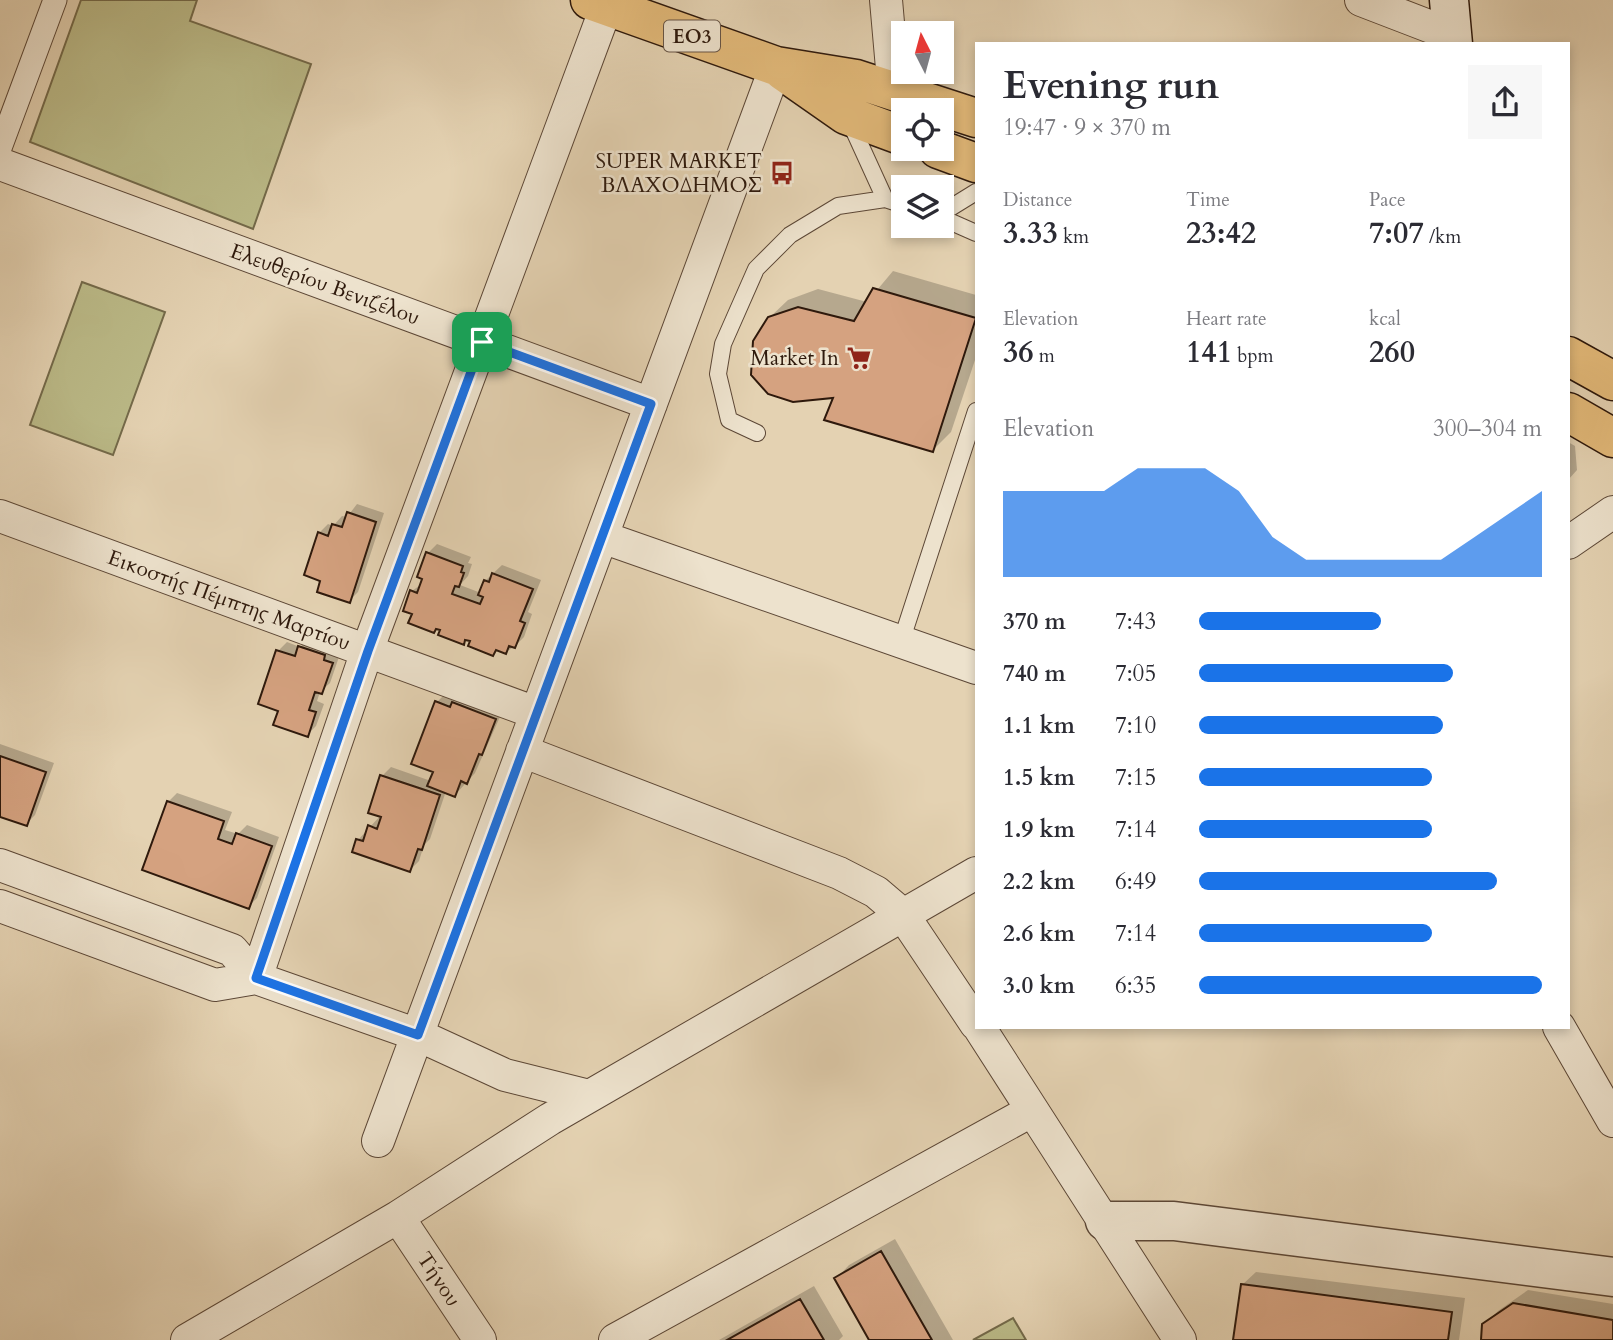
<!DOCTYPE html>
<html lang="en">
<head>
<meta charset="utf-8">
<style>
  :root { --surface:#fff; --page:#f7f7f7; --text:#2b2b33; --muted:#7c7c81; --accent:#1a73e8 }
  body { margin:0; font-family:Cardo,serif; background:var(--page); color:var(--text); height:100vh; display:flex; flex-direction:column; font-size:26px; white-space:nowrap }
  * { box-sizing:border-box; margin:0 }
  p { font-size:23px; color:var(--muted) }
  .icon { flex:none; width:38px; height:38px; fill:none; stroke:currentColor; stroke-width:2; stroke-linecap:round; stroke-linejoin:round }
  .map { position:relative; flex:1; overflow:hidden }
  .drawer { position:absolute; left:975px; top:42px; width:595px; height:987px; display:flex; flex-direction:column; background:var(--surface); border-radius:0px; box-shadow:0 4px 10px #0003 }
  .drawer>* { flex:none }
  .needle { width:46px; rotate:354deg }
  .buttons { position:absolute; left:891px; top:21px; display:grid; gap:14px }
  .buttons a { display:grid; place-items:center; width:63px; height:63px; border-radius:0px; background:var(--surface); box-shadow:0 4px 10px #0003; font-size:35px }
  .pin { position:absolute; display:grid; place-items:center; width:60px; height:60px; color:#fff; margin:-30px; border-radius:14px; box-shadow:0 4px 10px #0006 }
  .round { display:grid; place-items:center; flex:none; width:74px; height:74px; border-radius:0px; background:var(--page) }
  .summary { display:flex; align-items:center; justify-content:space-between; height:119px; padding:0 28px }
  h1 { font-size:38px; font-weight:800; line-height:52px }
  .figures { display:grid; grid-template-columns:repeat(3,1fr); gap:10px; height:119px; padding:7px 28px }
  .figures div { display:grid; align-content:center }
  .figures b { font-size:30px; font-weight:800 }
  .figures small { font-size:19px; font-weight:400 }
  .figures p { font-size:19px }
  .chart { height:196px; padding:14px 28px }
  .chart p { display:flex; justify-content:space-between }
  .chart svg { width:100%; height:126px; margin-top:7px; fill:var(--accent); opacity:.7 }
  ul { padding:0 28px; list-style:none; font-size:23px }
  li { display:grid; grid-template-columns:112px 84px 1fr; align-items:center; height:52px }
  li i { height:18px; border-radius:9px; background:var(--accent) }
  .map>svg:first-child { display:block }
  .green { fill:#bbba88; stroke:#746a4a; stroke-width:2 }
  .shadow { fill:#0003 }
  .building { fill:#d5a280; stroke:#2e190c; stroke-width:2 }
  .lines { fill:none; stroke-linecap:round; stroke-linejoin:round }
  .service-casing { stroke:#5c4736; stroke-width:18 }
  .pedestrian-casing { stroke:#5c4736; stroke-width:25 }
  .minor-casing { stroke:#5c4736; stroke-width:34 }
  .tertiary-casing { stroke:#5c4736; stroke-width:41 }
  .secondary-casing { stroke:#2e190c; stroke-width:41 }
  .trunk-casing { stroke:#2e190c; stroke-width:41 }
  .service { stroke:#ede2cd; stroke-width:16 }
  .pedestrian { stroke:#ede2cd; stroke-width:23 }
  .minor { stroke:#ede2cd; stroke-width:32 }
  .tertiary { stroke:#ede2cd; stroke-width:38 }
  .secondary { stroke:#ede2cd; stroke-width:38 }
  .trunk { stroke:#e2b979; stroke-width:38 }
  .route-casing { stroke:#fff; stroke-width:14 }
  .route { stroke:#1a73e8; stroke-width:9 }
  .labels { text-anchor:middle; stroke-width:5; stroke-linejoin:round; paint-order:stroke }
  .shield { fill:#ede2cd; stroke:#675546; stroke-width:2 }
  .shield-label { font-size:19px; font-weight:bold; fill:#2e190c }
  .poi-label { font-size:21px; fill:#2e190c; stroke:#ede2cd; text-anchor:end }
  .street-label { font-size:21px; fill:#2e190c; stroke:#ede2cd }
</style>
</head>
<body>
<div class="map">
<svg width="1613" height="1340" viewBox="0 0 1613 1340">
  <rect width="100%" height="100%" fill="#e4d2b2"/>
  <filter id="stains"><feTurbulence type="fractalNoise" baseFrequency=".00286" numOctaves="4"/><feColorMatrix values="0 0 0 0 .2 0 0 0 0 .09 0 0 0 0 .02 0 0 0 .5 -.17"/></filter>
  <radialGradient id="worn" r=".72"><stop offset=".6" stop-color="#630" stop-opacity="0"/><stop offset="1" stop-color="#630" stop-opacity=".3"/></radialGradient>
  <path class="green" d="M 81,0 L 197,0 L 190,21 L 311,64 L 253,229 L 30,142 Z
    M 82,282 L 165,312 L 113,455 L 30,425 Z
    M 1013,1318 L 1026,1340 L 973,1340 Z"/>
  <path class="shadow" d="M 893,271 L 976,295 L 976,357 L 951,432 L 933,450 L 835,396 L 769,318 L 788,300 L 818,289 L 867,302 Z
    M 1568,442 L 1575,446 L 1577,470 L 1568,480 Z
    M 357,504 L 384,513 L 358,592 L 349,601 L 322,579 L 319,533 L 328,524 L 333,526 L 342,516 L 347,517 Z
    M 437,544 L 471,557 L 468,563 L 472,564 L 468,576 L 460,585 L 481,593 L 485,581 L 502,565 L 541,580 L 528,612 L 532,614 L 524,637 L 515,646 L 506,652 L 498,649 L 493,654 L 472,640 L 468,639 L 464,643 L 405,609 L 412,591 L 423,583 L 428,553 Z
    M 309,638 L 340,654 L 330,683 L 320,692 L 317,701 L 324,704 L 316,726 L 307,735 L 280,710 L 278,651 L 287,642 L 300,647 Z
    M 446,693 L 503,710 L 475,773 L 455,795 L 446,791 L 430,839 L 424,845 L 419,861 L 410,870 L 358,840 L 381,815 L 382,776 L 391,767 L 431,781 L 435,771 L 437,702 Z
    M 0,744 L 54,763 L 35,815 L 26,824 L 0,815 Z
    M 177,793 L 232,812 L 225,830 L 238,834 L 247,825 L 279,837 L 257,898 L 248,907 L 168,802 Z
    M 895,1239 L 953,1340 L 871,1340 L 836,1279 L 849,1265 Z
    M 1256,1272 L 1465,1298 L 1459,1340 L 1249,1340 L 1242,1285 Z
    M 814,1286 L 843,1336 L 839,1340 L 719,1340 Z
    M 1528,1290 L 1613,1304 L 1613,1340 L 1482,1340 L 1484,1325 L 1498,1311 Z"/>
  <path class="building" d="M 873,288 L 976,318 L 933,452 L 824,420 L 833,398 L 793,402 L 768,394 L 751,375 L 753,341 L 768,317 L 798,307 L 854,321 Z
    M 347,512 L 376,522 L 350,603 L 317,592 L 320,581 L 304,575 L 318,532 L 328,536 L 332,524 L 342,527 Z
    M 426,552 L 463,566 L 461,572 L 464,573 L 459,587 L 455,586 L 452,594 L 480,604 L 483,597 L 478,595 L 484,580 L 489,582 L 492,573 L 533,589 L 520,621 L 525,623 L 515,648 L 509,646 L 506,654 L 496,650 L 493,656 L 468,646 L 470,641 L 465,640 L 464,645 L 438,635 L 440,630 L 436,629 L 434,633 L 408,623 L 412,614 L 403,611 L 410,590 L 417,593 L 422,579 L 417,577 Z
    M 298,646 L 325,655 L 324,660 L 333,663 L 322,694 L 315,692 L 309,710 L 316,712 L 308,737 L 273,725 L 278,711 L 258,704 L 276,650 L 295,656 Z
    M 435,701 L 450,707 L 452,702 L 496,719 L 482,755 L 479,754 L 467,784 L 461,781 L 455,797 L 427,786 L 433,772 L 411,764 Z
    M 0,756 L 46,772 L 27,826 L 0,817 Z
    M 380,775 L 440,795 L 422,850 L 418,849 L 410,872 L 352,852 L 356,839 L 363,841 L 368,825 L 377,829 L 381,817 L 368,813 Z
    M 167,801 L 224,821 L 218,839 L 232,844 L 236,833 L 272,846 L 249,909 L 142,870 Z
    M 881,1251 L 932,1340 L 869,1340 L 834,1278 Z
    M 1241,1284 L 1452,1312 L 1448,1340 L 1233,1340 Z
    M 800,1299 L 824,1340 L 727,1340 Z
    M 1513,1303 L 1613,1320 L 1613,1340 L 1481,1340 L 1482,1324 Z"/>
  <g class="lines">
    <g class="service-casing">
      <path id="service" d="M 849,120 L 885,199 L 903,205
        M 942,213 L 976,192
        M 942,218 L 976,233
        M 757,433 L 729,420 L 718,374 L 723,344 L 756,269 L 790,235 L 838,206 L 885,199
        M 901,642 L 976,411"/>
    </g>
    <g class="pedestrian-casing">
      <path id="pedestrian" d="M 0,148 L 55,0"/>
    </g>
    <g class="minor-casing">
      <path id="minor" d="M 886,0 L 894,91
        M 1361,0 L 1452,35
        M 0,164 L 651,404
        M 0,516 L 536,713
        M 602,537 L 976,668
        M 1568,543 L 1613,512
        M 522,751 L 839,873 L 876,892 L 903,915 L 976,1024
        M 0,865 L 232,950 L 256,978
        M 0,906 L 215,985 L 256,978 L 418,1035 L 505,1075 L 589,1096
        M 256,978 L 367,651 L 607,5
        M 979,1027 L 1180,1340
        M 1559,1027 L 1613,1121
        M 378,1141 L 776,66
        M 398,1217 L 480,1340
        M 187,1340 L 398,1217 L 550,1119 L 976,873
        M 615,1340 L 1031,1111"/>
    </g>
    <g class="tertiary-casing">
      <path id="tertiary" d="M 1105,1221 L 1174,1221 L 1613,1277"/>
    </g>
    <g class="secondary-casing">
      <path id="secondary" d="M 1449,0 L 1453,44"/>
    </g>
    <g class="trunk-casing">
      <path id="trunk" d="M 590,0 L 776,66 L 856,79 L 976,118
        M 783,71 L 846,115 L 903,136
        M 938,149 L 976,163
        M 1568,356 L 1613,381
        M 1568,412 L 1613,438"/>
    </g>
    <use href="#service" class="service"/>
    <use href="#pedestrian" class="pedestrian"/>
    <use href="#minor" class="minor"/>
    <use href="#tertiary" class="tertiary"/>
    <use href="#secondary" class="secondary"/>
    <use href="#trunk" class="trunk"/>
  </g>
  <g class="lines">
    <g class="route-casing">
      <path id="route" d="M 482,342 L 651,404 L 418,1035 L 256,978 L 368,651 Z"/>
    </g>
    <use href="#route" class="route"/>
  </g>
  <defs>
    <g id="bus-bare" transform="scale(1.89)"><path d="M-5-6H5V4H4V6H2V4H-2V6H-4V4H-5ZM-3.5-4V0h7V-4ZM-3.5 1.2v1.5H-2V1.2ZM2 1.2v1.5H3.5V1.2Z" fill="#8f2418" stroke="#ede2cd" stroke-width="2.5" paint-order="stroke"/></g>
    <g id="supermarket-bare" transform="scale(1.89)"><path d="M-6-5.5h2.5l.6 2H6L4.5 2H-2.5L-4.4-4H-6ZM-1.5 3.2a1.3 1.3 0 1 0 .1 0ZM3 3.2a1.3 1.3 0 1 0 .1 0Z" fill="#8f2418" stroke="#ede2cd" stroke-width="2.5" paint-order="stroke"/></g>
  </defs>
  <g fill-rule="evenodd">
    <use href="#bus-bare" x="782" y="173"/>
    <use href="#supermarket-bare" x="859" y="358"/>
  </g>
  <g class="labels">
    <rect class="shield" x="664" y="20.5" width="56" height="31" rx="5"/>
    <g class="shield-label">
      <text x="692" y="43">ΕΟ3</text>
    </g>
    <g class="poi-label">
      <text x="762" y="168">SUPER MARKET<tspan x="762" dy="24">ΒΛΑΧΟΔΗΜΟΣ</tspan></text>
      <text x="839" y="365">Market In</text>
    </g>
    <g class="street-label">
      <text transform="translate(325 284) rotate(20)" y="7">Ελευθερίου Βενιζέλου</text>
      <text transform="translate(229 600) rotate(20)" y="7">Εικοστής Πέμπτης Μαρτίου</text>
      <text transform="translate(439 1279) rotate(56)" y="7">Τήνου</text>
    </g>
  </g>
  <rect width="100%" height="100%" filter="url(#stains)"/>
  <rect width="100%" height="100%" fill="url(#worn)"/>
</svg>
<div class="buttons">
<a><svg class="needle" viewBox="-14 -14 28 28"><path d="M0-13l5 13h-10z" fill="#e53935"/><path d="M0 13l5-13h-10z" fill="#7c7c81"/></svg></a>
<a><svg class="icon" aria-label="locate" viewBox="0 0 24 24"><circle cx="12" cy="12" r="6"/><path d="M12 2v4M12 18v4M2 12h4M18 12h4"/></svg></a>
<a><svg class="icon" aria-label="layers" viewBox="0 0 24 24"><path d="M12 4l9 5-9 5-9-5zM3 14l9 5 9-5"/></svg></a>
</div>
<div class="pin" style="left:482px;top:342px;background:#1e9e55"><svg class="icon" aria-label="arrive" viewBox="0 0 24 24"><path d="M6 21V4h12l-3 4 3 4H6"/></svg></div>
<section class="drawer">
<div class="summary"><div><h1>Evening run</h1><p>19:47 · 9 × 370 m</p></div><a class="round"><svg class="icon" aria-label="share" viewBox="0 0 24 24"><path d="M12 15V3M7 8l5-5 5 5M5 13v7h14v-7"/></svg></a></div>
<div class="figures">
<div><p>Distance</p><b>3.33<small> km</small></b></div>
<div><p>Time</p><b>23:42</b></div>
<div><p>Pace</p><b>7:07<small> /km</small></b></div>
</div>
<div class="figures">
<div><p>Elevation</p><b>36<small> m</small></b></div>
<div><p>Heart rate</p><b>141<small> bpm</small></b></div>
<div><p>kcal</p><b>260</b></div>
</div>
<div class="chart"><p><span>Elevation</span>300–304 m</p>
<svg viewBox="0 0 160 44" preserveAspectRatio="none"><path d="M0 44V14L10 14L20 14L30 14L40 6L50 6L60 6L70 14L80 30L90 38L100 38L110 38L120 38L130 38L140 30L150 22L160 14V44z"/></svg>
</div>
<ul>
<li><b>370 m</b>7:43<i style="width:53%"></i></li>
<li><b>740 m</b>7:05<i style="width:74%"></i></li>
<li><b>1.1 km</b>7:10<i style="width:71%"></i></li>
<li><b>1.5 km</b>7:15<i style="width:68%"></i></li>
<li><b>1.9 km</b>7:14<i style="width:68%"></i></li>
<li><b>2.2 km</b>6:49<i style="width:87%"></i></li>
<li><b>2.6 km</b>7:14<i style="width:68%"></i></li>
<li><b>3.0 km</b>6:35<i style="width:100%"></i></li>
</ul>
</section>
</div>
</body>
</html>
